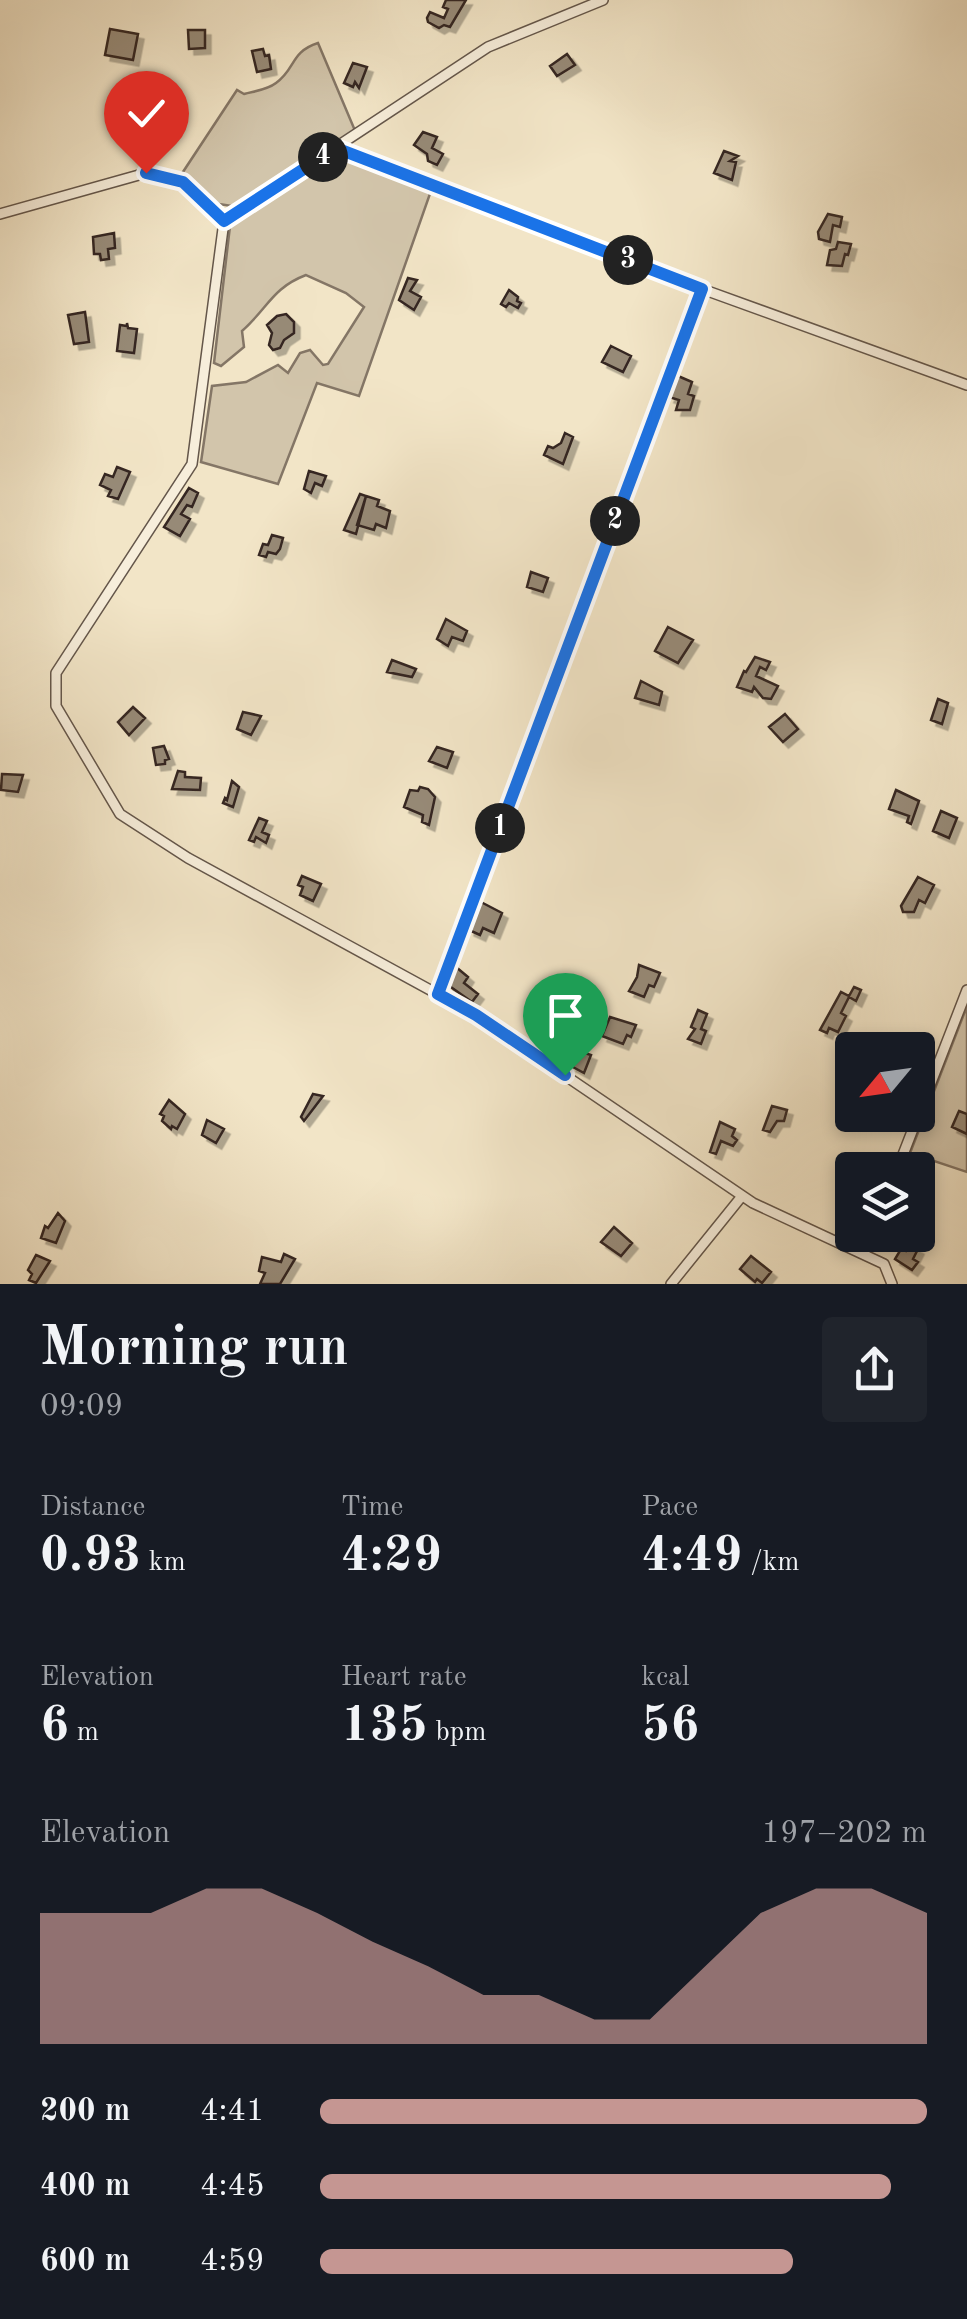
<!DOCTYPE html>
<html lang="en">
<head>
<meta charset="utf-8">
<style>
  :root { --surface:#171b24; --page:#20242c; --text:#f1f3f6; --muted:#9ea1a6; --accent:#c59692 }
  body { margin:0; font-family:"Old Standard TT",serif; background:var(--page); color:var(--text); height:100vh; display:flex; flex-direction:column; font-size:38px; white-space:nowrap }
  * { box-sizing:border-box; margin:0 }
  p { font-size:32px; color:var(--muted) }
  .icon { flex:none; width:55px; height:55px; fill:none; stroke:currentColor; stroke-width:2; stroke-linecap:round; stroke-linejoin:round }
  .map { position:relative; height:1284px; overflow:hidden }
  .panel { display:flex; flex-direction:column; background:var(--surface); flex:1 }
  .panel>* { flex:none }
  .needle { width:65px; rotate:241deg }
  .buttons { position:absolute; left:835px; top:1032px; display:grid; gap:20px }
  .buttons a { display:grid; place-items:center; width:100px; height:100px; border-radius:10px; background:var(--surface); box-shadow:0 5px 15px #0003; font-size:50px }
  .pin { position:absolute; display:grid; place-items:center; width:85px; height:85px; color:#fff; margin:-102px -42px; border-radius:50% 50% 50% 0; rotate:-45deg; box-shadow:0 0 10px #0007 }
  .pin .icon { rotate:45deg }
  .km { position:absolute; width:50px; height:50px; margin:-25px; border-radius:50%; background:#222; color:#fff; font-size:28px; line-height:50px; text-align:center }
  .round { display:grid; place-items:center; flex:none; width:105px; height:105px; border-radius:10px; background:var(--page) }
  .head { display:flex; align-items:center; justify-content:space-between; height:170px; padding:0 40px }
  h1 { font-size:55px; font-weight:600; line-height:75px }
  .metrics { display:grid; grid-template-columns:repeat(3,1fr); gap:15px; height:170px; padding:10px 40px }
  .metrics div { display:grid; align-content:center }
  .metrics b { font-size:50px; font-weight:600 }
  .metrics small { font-size:28px; font-weight:400 }
  .metrics p { font-size:28px }
  .chart { height:280px; padding:20px 40px }
  .chart p { display:flex; justify-content:space-between }
  .chart svg { width:100%; height:180px; margin-top:10px; fill:var(--accent); opacity:.7 }
  ul { padding:0 40px; list-style:none; font-size:32px }
  li { display:grid; grid-template-columns:160px 120px 1fr; align-items:center; height:75px }
  li i { height:25px; border-radius:12px; background:var(--accent) }
  .map>svg:first-child { display:block }
  .green { fill:#d2c5ab; stroke:#847666; stroke-width:2.5 }
  .building { fill:#978a77; stroke:#352721; stroke-width:2.5; filter:url(#shadow) }
  .lines { fill:none; stroke-linecap:round; stroke-linejoin:round }
  .minor-casing { stroke:#64564a; stroke-width:12 }
  .minor { stroke:#f7eedb; stroke-width:9 }
  .route-casing { stroke:#fff; stroke-width:20 }
  .route { stroke:#1a73e8; stroke-width:12 }
</style>
</head>
<body>
<div class="map">
<svg width="967" height="1284" viewBox="0 0 967 1284">
  <defs>
    <filter id="shadow"><feDropShadow dx="5.5" dy="5.5" stdDeviation="0" flood-color="#0004"/></filter>
  </defs>
  <rect width="100%" height="100%" fill="#f2e5c7"/>
  <filter id="stains"><feTurbulence type="fractalNoise" baseFrequency=".002" numOctaves="4"/><feColorMatrix values="0 0 0 0 .2 0 0 0 0 .09 0 0 0 0 .02 0 0 0 .5 -.17"/></filter>
  <radialGradient id="worn" r=".72"><stop offset=".6" stop-color="#630" stop-opacity="0"/><stop offset="1" stop-color="#630" stop-opacity=".3"/></radialGradient>
  <path class="green" d="M 318,43 L 356,133 L 238,207 L 219,204 L 179,178 L 237,90 L 244,94 C 255,91 267,90 276,83 C 296,69 290,52 318,43 Z
    M 338,153 L 432,188 L 359,396 L 317,383 L 278,484 L 201,462 L 212,386 L 246,382 L 278,365 L 288,373 L 300,353 L 310,350 L 323,365 L 328,364 L 364,307 L 346,293 L 306,275 C 272,288 268,308 242,331 L 244,347 L 221,366 L 214,363 L 230,226 L 239,217 Z
    M 967,1006 L 967,1172 L 910,1153 Z"/>
  <path class="building" d="M 446,0 L 466,0 L 450,27 L 444,25 L 439,28 L 428,22 L 427,18 L 430,12 L 444,18 L 448,9 L 443,7 Z
    M 110,29 L 138,34 L 133,60 L 105,55 Z
    M 188,30 L 205,30 L 205,48 L 189,49 Z
    M 263,49 L 265,56 L 269,55 L 271,69 L 257,72 L 252,51 Z
    M 567,54 L 575,65 L 557,76 L 550,66 Z
    M 353,63 L 367,67 L 359,88 L 355,82 L 353,87 L 344,83 Z
    M 423,132 L 437,137 L 432,148 L 443,154 L 437,165 L 428,161 L 427,154 L 414,145 Z
    M 724,151 L 738,156 L 730,161 L 736,162 L 732,180 L 714,173 Z
    M 828,214 L 842,217 L 840,227 L 833,225 L 830,242 L 819,239 L 818,232 Z
    M 114,233 L 115,248 L 108,249 L 109,259 L 101,260 L 100,254 L 94,254 L 93,237 Z
    M 838,242 L 851,244 L 848,255 L 845,254 L 842,266 L 827,265 L 830,250 L 836,249 Z
    M 408,278 L 417,280 L 410,291 L 421,297 L 414,310 L 399,300 Z
    M 509,290 L 518,297 L 517,301 L 521,303 L 518,308 L 509,303 L 506,307 L 501,304 Z
    M 85,312 L 89,342 L 74,344 L 68,315 Z
    M 286,314 L 294,322 L 294,333 L 284,340 L 280,348 L 273,350 L 269,345 L 272,333 L 267,325 L 277,316 Z
    M 127,323 L 128,328 L 137,329 L 134,353 L 117,351 L 120,325 L 127,326 Z
    M 611,346 L 631,356 L 623,372 L 602,362 Z
    M 678,376 L 692,382 L 688,394 L 694,396 L 690,410 L 676,410 L 679,400 L 669,397 Z
    M 565,433 L 573,437 L 563,464 L 544,455 L 548,446 L 553,448 L 561,443 Z
    M 117,467 L 130,472 L 118,499 L 108,496 L 111,490 L 100,485 L 105,474 L 113,477 Z
    M 309,471 L 326,476 L 322,486 L 315,483 L 311,493 L 304,489 Z
    M 189,488 L 198,493 L 192,507 L 187,505 L 181,514 L 190,519 L 180,536 L 164,527 Z
    M 360,494 L 366,496 L 356,534 L 344,530 Z
    M 366,496 L 379,500 L 377,506 L 390,511 L 386,528 L 376,524 L 374,530 L 357,525 Z
    M 272,535 L 283,538 L 280,549 L 276,554 L 268,552 L 266,557 L 259,555 L 263,544 L 268,545 Z
    M 531,572 L 548,578 L 543,592 L 527,587 Z
    M 446,619 L 467,631 L 463,641 L 452,637 L 448,646 L 437,639 Z
    M 668,627 L 693,640 L 678,663 L 655,651 Z
    M 755,657 L 770,662 L 766,670 L 760,667 L 756,676 L 778,686 L 771,699 L 763,698 L 754,687 L 752,692 L 737,687 L 744,671 L 746,672 Z
    M 392,660 L 416,669 L 412,677 L 387,672 Z
    M 641,681 L 662,692 L 659,705 L 635,698 Z
    M 938,699 L 948,703 L 942,724 L 931,720 Z
    M 133,707 L 145,718 L 129,735 L 118,722 Z
    M 243,712 L 261,716 L 251,735 L 237,729 Z
    M 785,714 L 798,729 L 783,742 L 769,727 Z
    M 164,746 L 169,759 L 165,760 L 165,764 L 156,765 L 153,748 Z
    M 437,747 L 453,752 L 447,768 L 429,761 Z
    M 178,771 L 185,772 L 185,777 L 201,778 L 200,790 L 172,789 Z
    M 2,774 L 23,775 L 18,792 L 1,790 Z
    M 232,781 L 239,787 L 233,807 L 223,803 L 225,798 L 227,800 Z
    M 420,787 L 428,789 L 435,797 L 429,825 L 422,822 L 423,815 L 404,807 L 410,790 L 418,791 Z
    M 896,790 L 919,801 L 911,824 L 907,822 L 909,816 L 889,809 Z
    M 941,811 L 957,818 L 949,838 L 933,831 Z
    M 259,818 L 267,821 L 262,832 L 269,835 L 266,843 L 256,837 L 254,842 L 249,840 Z
    M 302,876 L 321,884 L 313,901 L 300,895 L 303,887 L 298,885 Z
    M 918,877 L 934,885 L 925,903 L 919,900 L 914,912 L 903,912 L 901,906 Z
    M 479,901 L 502,913 L 494,933 L 483,928 L 480,935 L 469,930 Z
    M 639,965 L 660,973 L 654,987 L 649,985 L 644,997 L 629,991 L 637,977 Z
    M 456,967 L 468,977 L 464,983 L 478,994 L 472,1002 L 448,985 Z
    M 854,987 L 861,990 L 856,1001 L 849,997 L 841,1013 L 846,1016 L 838,1032 L 829,1028 L 827,1033 L 820,1030 L 841,992 L 849,996 Z
    M 698,1010 L 707,1014 L 701,1029 L 706,1031 L 701,1044 L 688,1039 L 695,1029 L 691,1027 Z
    M 610,1017 L 636,1025 L 631,1037 L 627,1035 L 623,1044 L 602,1036 Z
    M 576,1050 L 591,1055 L 584,1073 L 571,1066 Z
    M 313,1094 L 323,1096 L 304,1121 L 301,1117 Z
    M 169,1100 L 185,1114 L 177,1129 L 172,1126 L 171,1129 L 162,1121 L 164,1116 L 160,1114 Z
    M 772,1106 L 787,1110 L 784,1121 L 777,1121 L 770,1132 L 763,1130 Z
    M 959,1111 L 967,1114 L 967,1134 L 952,1127 Z
    M 207,1120 L 224,1129 L 216,1143 L 202,1135 Z
    M 720,1122 L 735,1129 L 732,1136 L 737,1140 L 733,1146 L 721,1141 L 716,1154 L 710,1152 Z
    M 58,1213 L 65,1221 L 56,1243 L 41,1238 L 45,1226 L 48,1228 Z
    M 614,1227 L 632,1243 L 621,1256 L 601,1242 Z
    M 910,1245 L 918,1249 L 913,1259 L 918,1262 L 912,1270 L 895,1259 L 901,1249 L 906,1251 Z
    M 284,1254 L 295,1259 L 280,1284 L 260,1284 L 265,1273 L 259,1271 L 262,1257 L 281,1262 Z
    M 36,1255 L 50,1261 L 36,1283 L 29,1280 L 32,1274 L 28,1270 Z
    M 751,1256 L 771,1272 L 762,1283 L 757,1279 L 755,1282 L 740,1269 Z"/>
  <g class="lines">
    <g class="minor-casing">
      <path id="minor" d="M 335,148 L 702,289 L 967,385
        M 0,214 L 146,173 L 183,182 L 224,221 L 192,464 L 56,673 L 56,706 L 120,814 L 188,858 L 476,1015 L 753,1203 L 884,1264 L 892,1284
        M 224,221 L 488,47 L 603,0
        M 438,994 L 702,289
        M 897,1170 L 967,990
        M 864,1254 L 871,1235
        M 671,1284 L 742,1196"/>
    </g>
    <use href="#minor" class="minor"/>
  </g>
  <g class="lines">
    <g class="route-casing">
      <path id="route" d="M 146,173 L 183,182 L 224,221 L 336,148 L 702,289 L 438,994 L 476,1015 L 565,1075"/>
    </g>
    <use href="#route" class="route"/>
  </g>
  <rect width="100%" height="100%" filter="url(#stains)"/>
  <rect width="100%" height="100%" fill="url(#worn)"/>
</svg>
<div class="buttons">
<a><svg class="needle" viewBox="-14 -14 28 28"><path d="M0-13l5 13h-10z" fill="#e53935"/><path d="M0 13l5-13h-10z" fill="#9ea1a6"/></svg></a>
<a><svg class="icon" aria-label="layers" viewBox="0 0 24 24"><path d="M12 4l9 5-9 5-9-5zM3 14l9 5 9-5"/></svg></a>
</div>
<div class="pin" style="left:565px;top:1075px;background:#1e9e55"><svg class="icon" aria-label="arrive" viewBox="0 0 24 24"><path d="M6 21V4h12l-3 4 3 4H6"/></svg></div>
<div class="pin" style="left:146px;top:173px;background:#d93025"><svg class="icon" aria-label="check" viewBox="0 0 24 24"><path d="M5 12l5 5 9-10"/></svg></div>
<b class="km" style="left:500px;top:828px">1</b>
<b class="km" style="left:615px;top:521px">2</b>
<b class="km" style="left:628px;top:260px">3</b>
<b class="km" style="left:323px;top:157px">4</b>
</div>
<section class="panel">
<div class="head"><div><h1>Morning run</h1><p>09:09</p></div><a class="round"><svg class="icon" aria-label="share" viewBox="0 0 24 24"><path d="M12 15V3M7 8l5-5 5 5M5 13v7h14v-7"/></svg></a></div>
<div class="metrics">
<div><p>Distance</p><b>0.93<small> km</small></b></div>
<div><p>Time</p><b>4:29</b></div>
<div><p>Pace</p><b>4:49<small> /km</small></b></div>
</div>
<div class="metrics">
<div><p>Elevation</p><b>6<small> m</small></b></div>
<div><p>Heart rate</p><b>135<small> bpm</small></b></div>
<div><p>kcal</p><b>56</b></div>
</div>
<div class="chart"><p><span>Elevation</span>197–202 m</p>
<svg viewBox="0 0 160 44" preserveAspectRatio="none"><path d="M0 44V12L10 12L20 12L30 6L40 6L50 12L60 19L70 25L80 32L90 32L100 38L110 38L120 25L130 12L140 6L150 6L160 12V44z"/></svg>
</div>
<ul>
<li><b>200 m</b>4:41<i style="width:100%"></i></li>
<li><b>400 m</b>4:45<i style="width:94%"></i></li>
<li><b>600 m</b>4:59<i style="width:78%"></i></li>
</ul>
</section>
</body>
</html>
